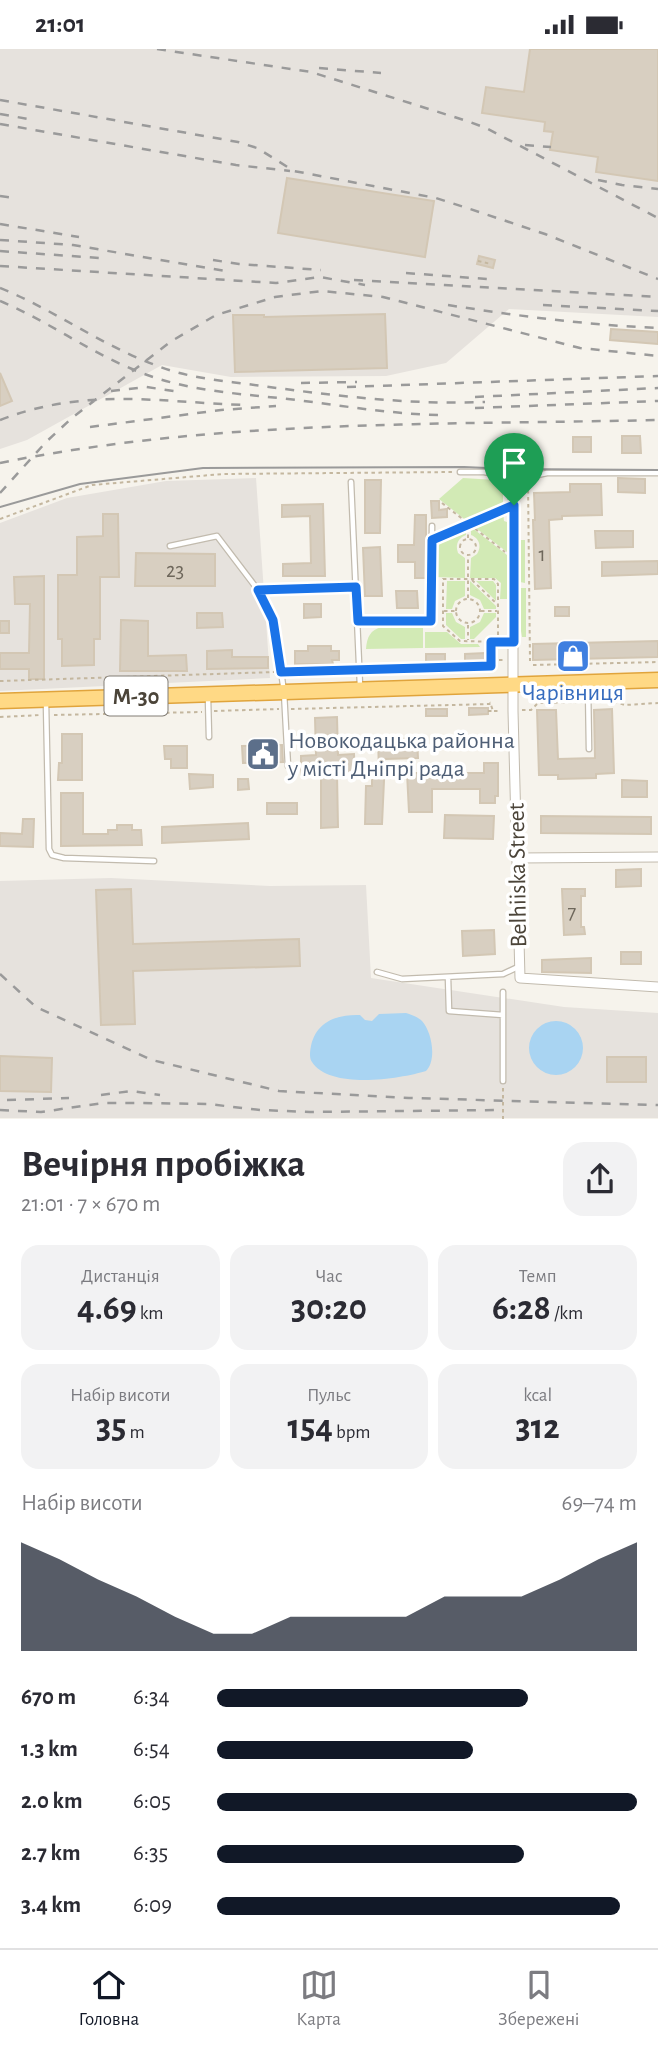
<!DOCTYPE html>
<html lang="uk">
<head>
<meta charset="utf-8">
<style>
  :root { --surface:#fff; --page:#f2f2f3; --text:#2b2b33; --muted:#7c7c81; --line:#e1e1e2; --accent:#111827 }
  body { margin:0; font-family:"Alegreya Sans",sans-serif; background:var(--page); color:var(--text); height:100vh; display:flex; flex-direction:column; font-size:26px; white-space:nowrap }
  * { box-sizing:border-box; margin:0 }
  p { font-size:23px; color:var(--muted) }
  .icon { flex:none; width:38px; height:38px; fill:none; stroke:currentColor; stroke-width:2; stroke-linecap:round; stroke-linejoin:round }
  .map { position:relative; height:1070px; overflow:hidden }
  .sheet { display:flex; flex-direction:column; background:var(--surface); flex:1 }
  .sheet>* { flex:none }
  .pin { position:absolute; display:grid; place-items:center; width:60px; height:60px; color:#fff; margin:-72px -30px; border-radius:50% 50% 50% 0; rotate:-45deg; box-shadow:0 0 7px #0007 }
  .pin .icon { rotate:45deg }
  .round { display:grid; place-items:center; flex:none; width:74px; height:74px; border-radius:21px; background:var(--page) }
  .summary { display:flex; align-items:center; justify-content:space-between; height:119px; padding:0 21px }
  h1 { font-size:38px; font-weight:700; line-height:52px }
  .stats { display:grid; grid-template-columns:repeat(3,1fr); gap:10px; height:119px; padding:7px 21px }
  .stats div { display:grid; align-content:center; border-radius:18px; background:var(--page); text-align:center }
  .stats b { font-size:35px; font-weight:700 }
  .stats small { font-size:19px; font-weight:400 }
  .stats p { font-size:19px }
  .chart { height:196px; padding:14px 21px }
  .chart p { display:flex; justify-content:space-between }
  .chart svg { width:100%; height:126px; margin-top:7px; fill:var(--accent); opacity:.7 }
  ul { padding:0 21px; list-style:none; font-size:23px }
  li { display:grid; grid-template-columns:112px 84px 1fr; align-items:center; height:52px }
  li i { height:18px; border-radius:9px; background:var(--accent) }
  .status { display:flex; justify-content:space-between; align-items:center; height:49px; padding:0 35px; background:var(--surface); direction:ltr }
  .status svg { height:19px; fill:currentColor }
  .menu { display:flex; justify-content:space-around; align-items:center; height:98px; border-top:2px solid var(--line); background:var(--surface); font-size:19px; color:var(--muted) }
  .menu a { display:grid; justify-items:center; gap:4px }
  .menu .on { color:var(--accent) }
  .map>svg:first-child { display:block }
  .industrial { fill:#e6e2dd }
  .green { fill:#d2eab5 }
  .water { fill:#a9d4f2 }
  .building { fill:#d8cfc1; stroke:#d3c7b4; stroke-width:2 }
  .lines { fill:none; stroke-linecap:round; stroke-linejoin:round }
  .service-casing { stroke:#c2bbae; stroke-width:7 }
  .minor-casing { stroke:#c2bbae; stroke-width:11 }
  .trunk-casing { stroke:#e0a43c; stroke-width:17 }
  .path { stroke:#c4b79f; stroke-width:2; stroke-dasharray:3.5 3.5; stroke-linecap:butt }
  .service { stroke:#fff; stroke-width:4.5 }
  .minor { stroke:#fff; stroke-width:9 }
  .trunk { stroke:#ffd985; stroke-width:14 }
  .tram { stroke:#9a9a9a; stroke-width:2 }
  .rail { stroke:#9a9a9a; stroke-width:2.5; stroke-dasharray:9 9; stroke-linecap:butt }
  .path-bridge { stroke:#c4b79f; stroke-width:2; stroke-dasharray:3.5 3.5; stroke-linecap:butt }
  .route-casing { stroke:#fff; stroke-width:14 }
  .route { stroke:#1a73e8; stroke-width:9 }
  .labels { text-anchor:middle; stroke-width:7; stroke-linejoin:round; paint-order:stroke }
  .number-label { font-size:21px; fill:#6e675b }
  .shield { fill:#fff; stroke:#817c74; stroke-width:2 }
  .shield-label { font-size:23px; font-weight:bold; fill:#4b4439 }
  .shop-label { font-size:24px; fill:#366cbe; stroke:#fff }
  .service-label { font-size:24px; fill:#4e5e75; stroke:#fff; text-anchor:start }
  .street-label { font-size:24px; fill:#4b4439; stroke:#fff }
</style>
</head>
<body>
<div class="status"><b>21:01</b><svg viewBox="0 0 49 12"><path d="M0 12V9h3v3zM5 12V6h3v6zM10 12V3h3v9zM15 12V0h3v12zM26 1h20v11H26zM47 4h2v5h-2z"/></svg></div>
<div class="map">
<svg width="658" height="1070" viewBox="0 0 658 1070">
  <rect width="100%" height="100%" fill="#f6f3ec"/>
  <path class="industrial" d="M 0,0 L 658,0 L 658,268 L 509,260 L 446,314 L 386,327 L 231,328 L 162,316 L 27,391 L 0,400 Z
    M 256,429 L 270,629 L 0,642 L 0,474 L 67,449 L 166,432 Z
    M 111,829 L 270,837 L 366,836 L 371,929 L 564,958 L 658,964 L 658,1069 L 0,1069 L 0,832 Z"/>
  <path class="green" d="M 463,429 L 496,431 L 503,441 L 503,455 L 497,460 L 468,473 L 439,450 Z
    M 499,463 L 503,464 L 504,472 L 507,473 L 507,503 L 472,476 Z
    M 466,478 L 466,486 C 458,489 455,496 458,504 L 465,509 L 465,529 L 434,528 C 435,494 434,492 466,478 Z
    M 471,478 L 507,506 L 507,550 L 500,550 L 501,534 L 495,529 L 470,529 L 471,509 L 477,505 C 482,497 479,489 471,486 Z
    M 521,491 L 525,491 L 525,534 L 520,533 Z
    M 447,532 L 465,532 L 465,547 L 455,552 L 452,560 L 446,560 Z
    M 470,532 L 496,557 L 496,560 L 484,560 L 480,551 L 470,546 Z
    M 476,532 L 493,532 L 496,536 L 496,552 Z
    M 520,539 L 526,539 L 526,588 L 522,588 L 521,582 L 519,581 Z
    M 446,564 L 452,564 L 456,573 L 465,578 L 465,590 L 461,590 L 446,576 Z
    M 484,564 L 496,564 L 496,568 L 474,590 L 470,590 L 470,578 L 480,573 Z
    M 382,578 L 423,579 L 423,599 L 366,600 C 367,588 370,581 382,578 Z
    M 425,583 L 447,583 L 461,595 L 478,595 L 480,598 L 425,599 Z"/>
  <path class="water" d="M 406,964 C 412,966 418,968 422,972 C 432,983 437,1011 426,1022 C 400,1030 330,1041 312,1013 C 309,1009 310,1002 311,997 C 316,973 337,965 360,966 L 365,971 L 372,972 L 379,965 Z
    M529 999a27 27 0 1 1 54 0a27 27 0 1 1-54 0Z"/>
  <path class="building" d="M 530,0 L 658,0 L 658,132 L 596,123 L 598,108 L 550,101 L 553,83 L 544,82 L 545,73 L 482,64 L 486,38 L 524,43 Z
    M 287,129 L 434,152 L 425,208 L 278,184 Z
    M 479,207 L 495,211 L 493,219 L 477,215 Z
    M 385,265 L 387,319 L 235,323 L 233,266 L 264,266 L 264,268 Z
    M 611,280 L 658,283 L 658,295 L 610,291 Z
    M 0,324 L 12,352 L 0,357 Z
    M 622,387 L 640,387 L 641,404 L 622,404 Z
    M 573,388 L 591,388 L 591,403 L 573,403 Z
    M 496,395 L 531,395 L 531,409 L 496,409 Z
    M 618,429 L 645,430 L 645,444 L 618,443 Z
    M 365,431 L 381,431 L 380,484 L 365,484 Z
    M 570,435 L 601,435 L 602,466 L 562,467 L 562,470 L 549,471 L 551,539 L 535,540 L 533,471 L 535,471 L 534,444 L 570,443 Z
    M 431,452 L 439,452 L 439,461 L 447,460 L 447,468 L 432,469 Z
    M 323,455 L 325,527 L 283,527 L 283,515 L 311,514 L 310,467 L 282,468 L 282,456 Z
    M 103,465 L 118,465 L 119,528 L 100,528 L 100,590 L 94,590 L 94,616 L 62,617 L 62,590 L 58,590 L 58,526 L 77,526 L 77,488 L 103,487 Z
    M 415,466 L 426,466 L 426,529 L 415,529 L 415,513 L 398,513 L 398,496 L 414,496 Z
    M 595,482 L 633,482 L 633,498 L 596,499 Z
    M 380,498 L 382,547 L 365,547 L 363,499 Z
    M 136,504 L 215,505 L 215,537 L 135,537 Z
    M 658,512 L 658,525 L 602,527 L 602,513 Z
    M 44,527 L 44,630 L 29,630 L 29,620 L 0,620 L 0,604 L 29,604 L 30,555 L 15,555 L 14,528 Z
    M 396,542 L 417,542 L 418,559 L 397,559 Z
    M 304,555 L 321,555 L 321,568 L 304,569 Z
    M 555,558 L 569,558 L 569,567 L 555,567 Z
    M 197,564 L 222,564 L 223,578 L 197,579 Z
    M 121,571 L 148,572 L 148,607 L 186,606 L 187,622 L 120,622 Z
    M 0,572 L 9,572 L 9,584 L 0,584 Z
    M 658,592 L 658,608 L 533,611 L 533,595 Z
    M 308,597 L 331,597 L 331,602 L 339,602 L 339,611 L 332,611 L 333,615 L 295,615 L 295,602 L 308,602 Z
    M 232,601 L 232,608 L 268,608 L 268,619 L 207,620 L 207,602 Z
    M 485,604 L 485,612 L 465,612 L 465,605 Z
    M 426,605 L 445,605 L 445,613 L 426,613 Z
    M 469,659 L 488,659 L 488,665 L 469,666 Z
    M 426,660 L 447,660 L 447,667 L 426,667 Z
    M 612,660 L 614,724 L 596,725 L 596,729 L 558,730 L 558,726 L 539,726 L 537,661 L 556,661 L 558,710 L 595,709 L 594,661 Z
    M 337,668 L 338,706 L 354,705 L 355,725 L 337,725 L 338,778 L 321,779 L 321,726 L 301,726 L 301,707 L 316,706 L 315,669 Z
    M 62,685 L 82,685 L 82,731 L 58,731 L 59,714 L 62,714 Z
    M 417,689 L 418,709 L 385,710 L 382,775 L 365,775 L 366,737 L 372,737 L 372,721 L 379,721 L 378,691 Z
    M 282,696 L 283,713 L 243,714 L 242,697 Z
    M 164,697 L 187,697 L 187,719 L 171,719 L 171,710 L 165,710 Z
    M 484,714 L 498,714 L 498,747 L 495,747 L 495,754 L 480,754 L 480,740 L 432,740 L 432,763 L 409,763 L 407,724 L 484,724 Z
    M 189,725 L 213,726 L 213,738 L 190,740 Z
    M 238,730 L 248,730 L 249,740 L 238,741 Z
    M 622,731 L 647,732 L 647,748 L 622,748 Z
    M 61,744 L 83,744 L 83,785 L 108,785 L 108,781 L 117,781 L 117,776 L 132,776 L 132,781 L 141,781 L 142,796 L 61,797 Z
    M 267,754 L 297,754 L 297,765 L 267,765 Z
    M 445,766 L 494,767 L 493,790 L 444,789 Z
    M 541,767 L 651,768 L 651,785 L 541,784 Z
    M 23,770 L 34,770 L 33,798 L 0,797 L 0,784 L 22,785 Z
    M 248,774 L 249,790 L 162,794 L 162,778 Z
    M 641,820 L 641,837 L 616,838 L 616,821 Z
    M 131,840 L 133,895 L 299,890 L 300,917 L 133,922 L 135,975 L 101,976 L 96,841 Z
    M 562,840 L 585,840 L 585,847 L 581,847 L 581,878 L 584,878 L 585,885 L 564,886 Z
    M 494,881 L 495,905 L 463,907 L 462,882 Z
    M 621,903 L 641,903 L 641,915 L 621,915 Z
    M 591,909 L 591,924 L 542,923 L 542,911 Z
    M 0,1007 L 52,1009 L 51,1043 L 0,1042 Z
    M 607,1008 L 646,1008 L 646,1033 L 607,1033 Z"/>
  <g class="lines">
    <g class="service-casing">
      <path id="service" d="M 460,423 L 484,423 L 513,428 L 528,428 L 547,424 L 658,424
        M 351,433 L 360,637
        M 170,497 L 217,487 L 258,541 L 357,539
        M 258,541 L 273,571 L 276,587 L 284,643 L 288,717
        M 359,572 L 431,572 L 432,477
        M 588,637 L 589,700
        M 208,649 L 209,688
        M 46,654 L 49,800 L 52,806 L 64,809 L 154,812
        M 377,923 L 402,930 L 503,925 L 518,918
        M 448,928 L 449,962 L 503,966
        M 503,1032 L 503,943"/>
    </g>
    <g class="minor-casing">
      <path id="minor" d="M 513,428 L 513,662 L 520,929 L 658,938
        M 518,809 L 658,808"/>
    </g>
    <g class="trunk-casing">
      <path id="trunk" d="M 0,652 L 658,631"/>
    </g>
    <path class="path" d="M 478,212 L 491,215
      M 528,434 L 530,612
      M 442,454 L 505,503
      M 0,470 L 92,436 L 223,425 L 454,423
      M 438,488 L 504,459
      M 468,489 L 468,477
      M460 498a8 8 0 1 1 16 0a8 8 0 1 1-16 0Z
      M 472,531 L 498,556
      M 468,549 L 468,505
      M456 562a12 12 0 1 1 24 0a12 12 0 1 1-24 0Z
      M 444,562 L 456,562
      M 481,562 L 497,562
      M 468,576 L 468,591
      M 498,593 L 498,535 L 494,530 L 443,530 L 443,577 L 460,592 L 506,593
      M 491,594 L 492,606
      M 485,608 L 492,607 L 490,622
      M 492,611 L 504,611
      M 533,616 L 658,613
      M 365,620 L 491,617
      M 288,623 L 352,621
      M 0,632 L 275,623
      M 593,652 L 612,652 L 625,656 L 658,654
      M 291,660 L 491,655
      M 522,661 L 531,661 L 538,654 L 581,653
      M 214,662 L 279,660
      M 488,662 L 493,662 L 490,653
      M 494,662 L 500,662
      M 54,666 L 202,663
      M 0,668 L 41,666"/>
    <use href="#service" class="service"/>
    <use href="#minor" class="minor"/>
    <use href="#trunk" class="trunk"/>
    <path class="tram" d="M 0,458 L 80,435 L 203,419 L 464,418 L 512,420 L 658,421"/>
    <path class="rail" d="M 157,0 L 311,23 L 467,72 L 486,79 L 658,169
      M 319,19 L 381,24
      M 0,51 L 238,93 L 257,99 L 294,122 L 436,149 L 467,159 L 545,185 L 658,230
      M 0,65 L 34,71
      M 0,75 L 236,116 L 290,122
      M 525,96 L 551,98
      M 598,131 L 622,136 L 658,140
      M 0,147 L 15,149
      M 0,175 L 79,188
      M 0,191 L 73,196 L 225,222
      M 0,202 L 99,209
      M 213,211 L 239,215 L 321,221
      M 0,217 L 276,234 L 320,228 L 365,236
      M 406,224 L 487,230
      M 354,231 L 658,248
      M 0,239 C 55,261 102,297 158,317 C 191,330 227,332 262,337 C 336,347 411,356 485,353
      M 0,252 C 46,271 86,301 132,320 C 183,342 234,344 288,350 C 339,356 389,365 440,366
      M 448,256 C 518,267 587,276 658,279
      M 543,256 L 658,262
      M 301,334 L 357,333
      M 347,338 L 658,327
      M 111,342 L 146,338 L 174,342
      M 475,348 L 658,339
      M 475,359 L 658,352
      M 0,371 C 86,338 157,353 245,356
      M 90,378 L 221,361 L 276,357
      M 0,414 C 216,370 439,376 658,371
      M 0,444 L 46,393 L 72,369 L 170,293 L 216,266 L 275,248 L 322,242 L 383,248 L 580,299 L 658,307
      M 0,925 L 36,958 L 152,1011 L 279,1042 L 409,1049 L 658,1056
      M 101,1046 L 131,1042 L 160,1046
      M 7,1051 L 69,1049
      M 0,1061 L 41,1063 L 103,1054 L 136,1054 L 208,1055 L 260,1061 L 310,1063 L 501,1061"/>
    <path class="path-bridge" d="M 503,1039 L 503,1070"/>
  </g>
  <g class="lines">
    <g class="route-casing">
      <path id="route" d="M 514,456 L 514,593 L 491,593 L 491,617 L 281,623 L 273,571 L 258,541 L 356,538 L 358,572 L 431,572 L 432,491 Z"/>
    </g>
    <use href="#route" class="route"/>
  </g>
  <defs>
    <g id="shop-square" transform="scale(1.75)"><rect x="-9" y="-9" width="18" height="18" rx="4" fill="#3f7fe0" stroke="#fff"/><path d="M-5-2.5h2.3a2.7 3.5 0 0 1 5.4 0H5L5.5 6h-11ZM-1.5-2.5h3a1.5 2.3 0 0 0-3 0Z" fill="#fff"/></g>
    <g id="civic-square" transform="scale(1.75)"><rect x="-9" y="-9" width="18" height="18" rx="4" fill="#5c6f8a" stroke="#fff"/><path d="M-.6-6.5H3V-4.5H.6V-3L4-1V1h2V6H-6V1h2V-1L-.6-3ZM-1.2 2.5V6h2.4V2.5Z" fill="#fff"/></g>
  </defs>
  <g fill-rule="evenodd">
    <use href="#shop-square" x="573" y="607"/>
    <use href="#civic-square" x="263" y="705"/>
  </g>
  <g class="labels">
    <g class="number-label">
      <text x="542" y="512">1</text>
      <text x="175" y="528">23</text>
      <text x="572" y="870">7</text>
    </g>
    <rect class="shield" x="104.5" y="627.5" width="63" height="39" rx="5"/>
    <g class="shield-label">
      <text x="136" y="655">М-30</text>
    </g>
    <g class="shop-label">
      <text x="573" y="651">Чарівниця</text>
    </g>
    <g class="service-label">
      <text x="288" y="699">Новокодацька районна<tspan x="288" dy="28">у місті Дніпрі рада</tspan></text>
    </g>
    <g class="street-label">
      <text transform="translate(517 826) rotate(-91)" y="8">Belhiiska Street</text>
    </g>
  </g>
</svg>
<div class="pin" style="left:514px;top:456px;background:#1e9e55"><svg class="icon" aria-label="arrive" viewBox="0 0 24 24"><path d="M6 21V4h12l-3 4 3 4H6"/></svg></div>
</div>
<section class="sheet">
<div class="summary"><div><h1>Вечірня пробіжка</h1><p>21:01 · 7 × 670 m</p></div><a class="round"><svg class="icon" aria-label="share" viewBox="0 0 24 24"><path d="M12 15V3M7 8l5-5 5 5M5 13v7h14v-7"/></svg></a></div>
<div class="stats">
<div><p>Дистанція</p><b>4.69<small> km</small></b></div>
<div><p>Час</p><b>30:20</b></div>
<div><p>Темп</p><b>6:28<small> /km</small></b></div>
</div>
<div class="stats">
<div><p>Набір висоти</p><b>35<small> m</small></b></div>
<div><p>Пульс</p><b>154<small> bpm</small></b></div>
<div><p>kcal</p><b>312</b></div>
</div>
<div class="chart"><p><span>Набір висоти</span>69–74 m</p>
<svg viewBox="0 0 160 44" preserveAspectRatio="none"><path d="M0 44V6L10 12L20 19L30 25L40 32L50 38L60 38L70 32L80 32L90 32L100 32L110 25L120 25L130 25L140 19L150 12L160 6V44z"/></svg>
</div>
<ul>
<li><b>670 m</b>6:34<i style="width:74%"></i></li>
<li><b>1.3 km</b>6:54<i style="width:61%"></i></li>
<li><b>2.0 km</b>6:05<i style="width:100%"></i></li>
<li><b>2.7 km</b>6:35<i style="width:73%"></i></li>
<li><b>3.4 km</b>6:09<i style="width:96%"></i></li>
</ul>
</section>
<nav class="menu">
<a class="on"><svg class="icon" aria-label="home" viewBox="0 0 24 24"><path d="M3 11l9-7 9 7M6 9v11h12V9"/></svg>Головна</a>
<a><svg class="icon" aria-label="map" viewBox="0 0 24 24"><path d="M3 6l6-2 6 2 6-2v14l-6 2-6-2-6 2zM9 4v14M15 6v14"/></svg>Карта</a>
<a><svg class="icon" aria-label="saved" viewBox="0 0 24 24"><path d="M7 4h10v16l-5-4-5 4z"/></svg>Збережені</a>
</nav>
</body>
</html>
